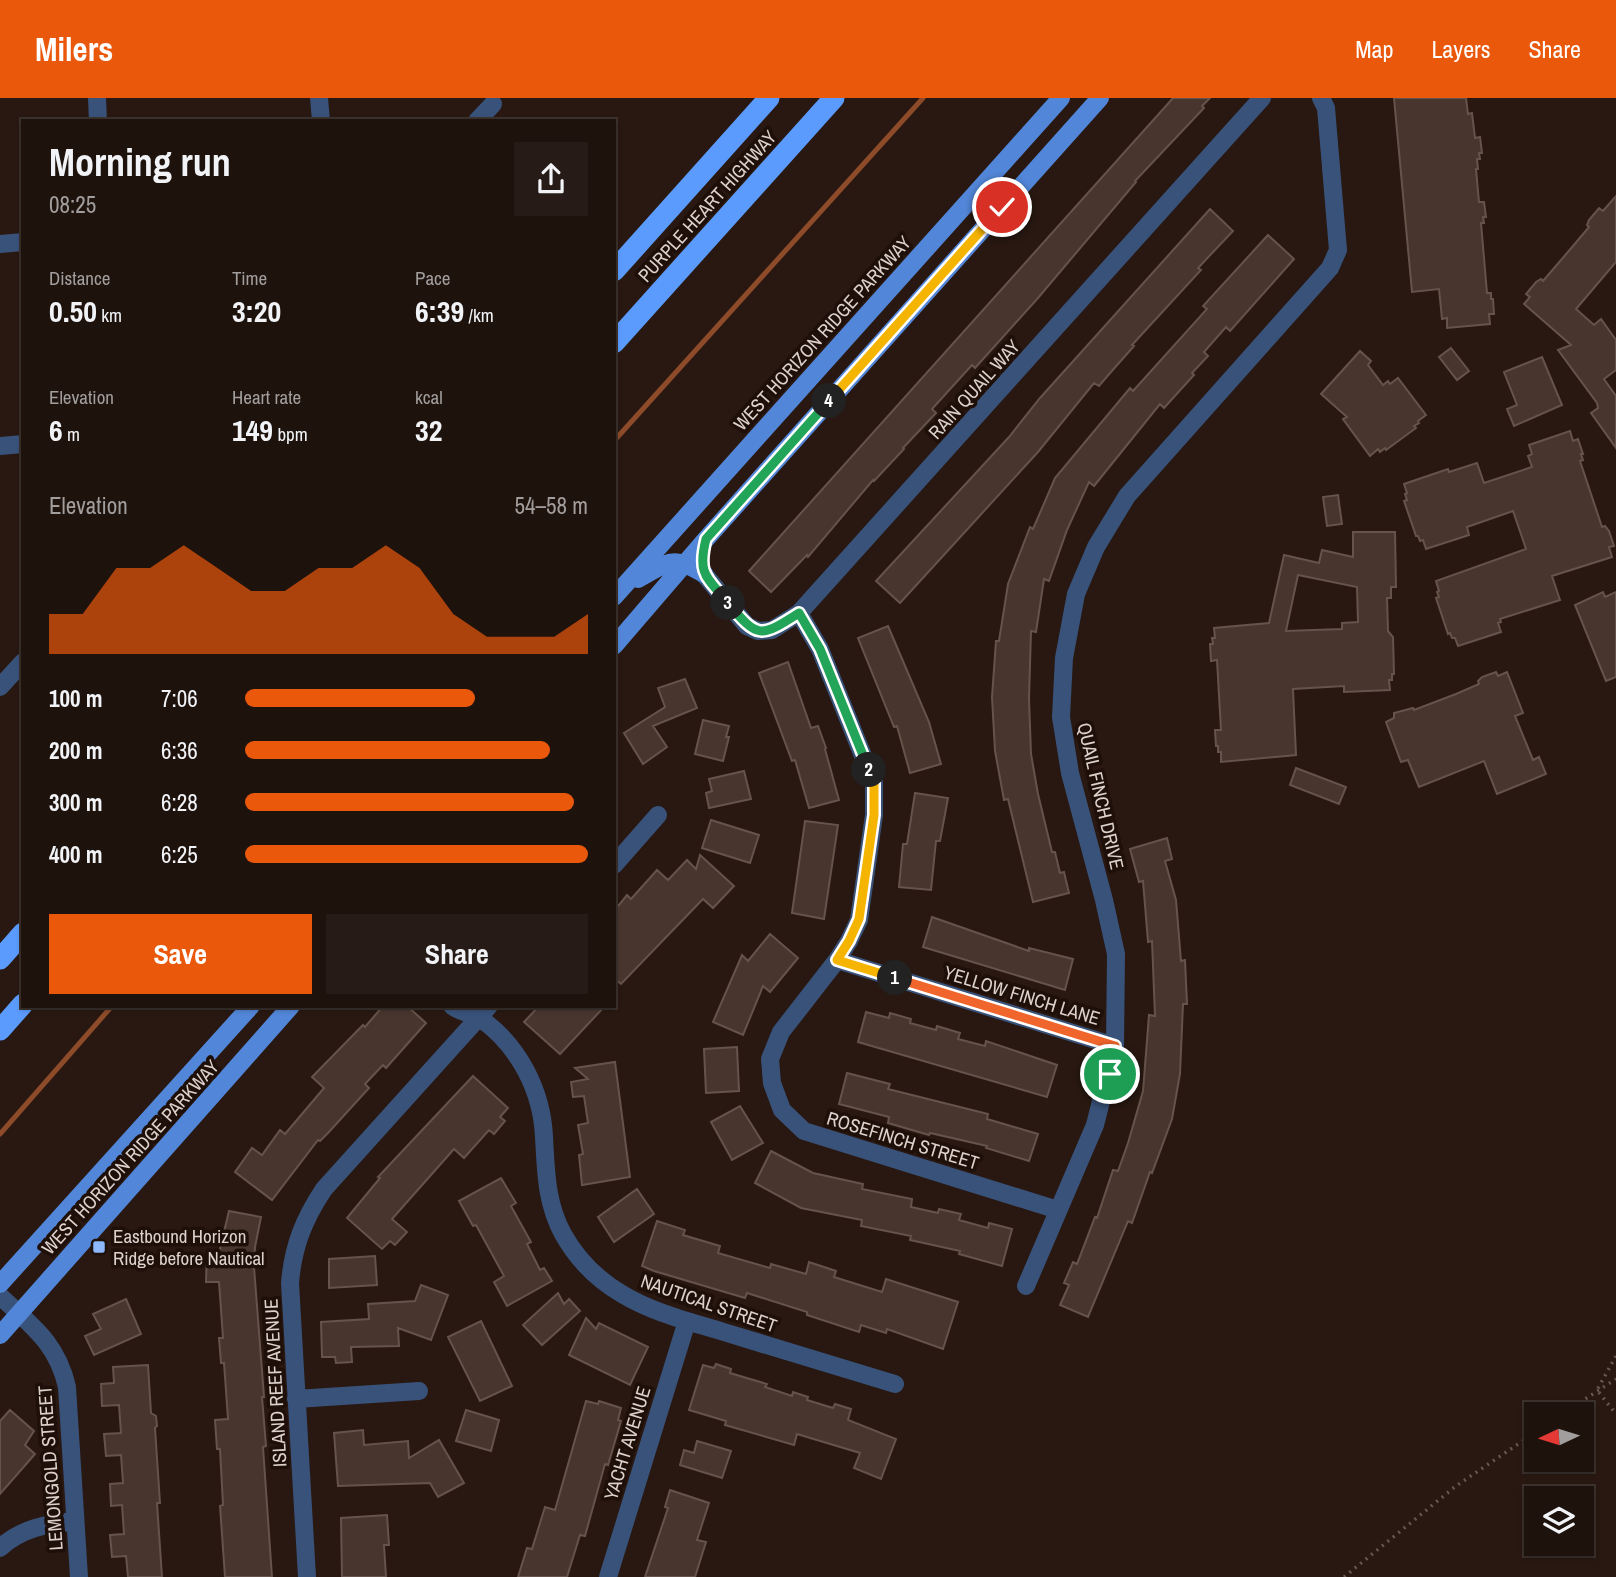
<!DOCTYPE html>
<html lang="en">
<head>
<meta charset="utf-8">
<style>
  :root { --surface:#1e120d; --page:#261b16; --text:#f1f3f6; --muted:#a19e9d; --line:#3c322e; --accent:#ea580c }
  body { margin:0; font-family:"Archivo Narrow",sans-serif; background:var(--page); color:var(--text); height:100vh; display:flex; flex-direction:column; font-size:26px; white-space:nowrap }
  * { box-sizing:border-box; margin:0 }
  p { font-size:23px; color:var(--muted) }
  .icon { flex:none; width:38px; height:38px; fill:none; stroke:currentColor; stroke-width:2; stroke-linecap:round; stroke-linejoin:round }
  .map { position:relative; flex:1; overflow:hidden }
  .details { position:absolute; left:21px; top:21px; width:595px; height:889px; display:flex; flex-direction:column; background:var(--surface); border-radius:0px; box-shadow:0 2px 5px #0004,0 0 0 2px var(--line) }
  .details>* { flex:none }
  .needle { width:46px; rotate:266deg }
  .controls { position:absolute; left:1524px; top:1304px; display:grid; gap:14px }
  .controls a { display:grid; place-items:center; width:70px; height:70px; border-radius:0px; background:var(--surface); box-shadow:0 2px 5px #0004,0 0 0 2px var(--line); font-size:35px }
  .pin { position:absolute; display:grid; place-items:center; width:60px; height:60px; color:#fff; margin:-30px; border:4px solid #fff; border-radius:50%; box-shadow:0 2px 7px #0007 }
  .km { position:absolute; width:35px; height:35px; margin:-18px; border-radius:50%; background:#222; color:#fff; font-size:19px; line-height:35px; text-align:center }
  .round { display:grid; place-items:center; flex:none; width:74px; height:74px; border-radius:0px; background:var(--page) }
  .head { display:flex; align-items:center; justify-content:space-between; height:119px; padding:0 28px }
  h1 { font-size:38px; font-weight:700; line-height:52px }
  .figures { display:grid; grid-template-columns:repeat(3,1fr); gap:10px; height:119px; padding:7px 28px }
  .figures div { display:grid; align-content:center }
  .figures b { font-size:30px; font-weight:700 }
  .figures small { font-size:19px; font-weight:400 }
  .figures p { font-size:19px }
  .chart { height:196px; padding:14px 28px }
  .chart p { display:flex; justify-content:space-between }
  .chart svg { width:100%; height:126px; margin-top:7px; fill:var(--accent); opacity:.7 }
  .action { display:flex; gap:14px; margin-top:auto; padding:14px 28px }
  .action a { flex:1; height:80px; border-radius:0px; background:var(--accent); color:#fff; font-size:28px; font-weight:700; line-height:80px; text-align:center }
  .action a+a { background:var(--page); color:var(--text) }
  ul { padding:0 28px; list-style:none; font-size:23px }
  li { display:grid; grid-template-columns:112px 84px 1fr; align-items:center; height:52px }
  li i { height:18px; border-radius:9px; background:var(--accent) }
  header { display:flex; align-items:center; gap:42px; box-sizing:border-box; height:98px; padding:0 35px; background:var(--accent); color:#fff }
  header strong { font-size:33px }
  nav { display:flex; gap:38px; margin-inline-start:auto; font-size:24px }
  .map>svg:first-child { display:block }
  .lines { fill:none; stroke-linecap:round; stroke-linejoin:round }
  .stream { stroke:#8d4b2a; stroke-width:5 }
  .building { fill:#48362e; stroke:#66534b; stroke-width:2; fill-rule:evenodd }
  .path { stroke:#665851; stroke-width:3.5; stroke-dasharray:2 5; stroke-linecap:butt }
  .minor { stroke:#39527a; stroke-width:18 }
  .major { stroke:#5286d8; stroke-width:18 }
  .highway { stroke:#5b9bfe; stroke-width:21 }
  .split-1-casing { stroke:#fff; stroke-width:14 }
  .split-2-casing { stroke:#fff; stroke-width:14 }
  .split-3-casing { stroke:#fff; stroke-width:14 }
  .split-4-casing { stroke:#fff; stroke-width:14 }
  .split-5-casing { stroke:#fff; stroke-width:14 }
  .split-1 { stroke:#f0652b; stroke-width:9 }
  .split-2 { stroke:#f5b400; stroke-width:9 }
  .split-3 { stroke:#22a559; stroke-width:9 }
  .split-4 { stroke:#22a559; stroke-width:9 }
  .split-5 { stroke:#f5b400; stroke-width:9 }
  .poi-dot { fill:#8db9fc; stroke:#1e0f08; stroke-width:2.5 }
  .labels { text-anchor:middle; stroke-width:7; stroke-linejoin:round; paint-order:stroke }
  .street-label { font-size:19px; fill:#dcd1cc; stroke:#1e0f08 }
  .poi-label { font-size:19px; fill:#dcd1cc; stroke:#1e0f08; text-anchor:start }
</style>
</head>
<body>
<header>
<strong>Milers</strong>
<nav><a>Map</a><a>Layers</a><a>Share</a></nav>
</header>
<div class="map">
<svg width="1616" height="1479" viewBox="0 0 1616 1479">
  <rect width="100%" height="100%" fill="#281811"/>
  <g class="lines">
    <path class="stream" d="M 614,343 L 923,0
      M 0,1036 L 112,908"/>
  </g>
  <path class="building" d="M 1173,0 L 1210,0 L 1202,8 L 1204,10 L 1135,83 L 1136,84 L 1038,200 L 975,270 L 972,267 L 932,311 L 936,315 L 903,350 L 904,351 L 874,383 L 873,382 L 808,459 L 807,457 L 771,494 L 749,473 Z
    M 1394,0 L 1466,0 L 1468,16 L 1472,15 L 1475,40 L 1480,39 L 1482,55 L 1479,55 L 1480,61 L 1477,61 L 1478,71 L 1476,71 L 1479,104 L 1484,104 L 1486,119 L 1483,119 L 1484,125 L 1481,125 L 1487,195 L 1491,195 L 1491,201 L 1493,201 L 1494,216 L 1489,216 L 1490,226 L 1447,230 L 1447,220 L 1442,221 L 1439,191 L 1412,194 Z
    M 1616,98 L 1616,164 L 1576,211 L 1594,227 L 1601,221 L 1616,242 L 1616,272 L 1604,281 L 1616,298 L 1616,350 L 1591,315 L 1598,310 L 1597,305 L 1558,252 L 1571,247 L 1524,206 L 1530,199 L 1526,196 L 1536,184 L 1541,181 L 1543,183 L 1573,148 L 1589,129 L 1587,127 L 1589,122 L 1599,110 L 1603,113 Z
    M 1210,111 L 1233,133 L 1198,170 L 1201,172 L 1132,247 L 1134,248 L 1111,274 L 1099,288 L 1094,285 L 1038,354 L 900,505 L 876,483 L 1009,339 L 1040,300 Z
    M 1268,137 L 1294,161 L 1230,233 L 1226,229 L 1204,254 L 1208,258 L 1192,275 L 1194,277 L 1164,310 L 1160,306 L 1094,388 L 1089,384 L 1067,432 L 1049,483 L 1044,481 L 1036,534 L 1031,533 L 1029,601 L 1031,656 L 1038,696 L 1052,754 L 1055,754 L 1060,775 L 1064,774 L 1069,795 L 1033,804 L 1008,701 L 1004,702 L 995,653 L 992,599 L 996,543 L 999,543 L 1008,486 L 1030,429 L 1033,431 L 1055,380 L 1130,290 L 1133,293 L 1207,211 L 1203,208 Z
    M 1451,250 L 1469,273 L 1457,282 L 1439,259 Z
    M 1360,253 L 1371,263 L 1368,267 L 1383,287 L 1388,283 L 1390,286 L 1398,280 L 1426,317 L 1418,323 L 1419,325 L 1414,328 L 1416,330 L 1386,352 L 1385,350 L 1380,354 L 1378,351 L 1370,358 L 1343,321 L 1347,319 L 1321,296 Z
    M 1542,259 L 1562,307 L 1514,328 L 1507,311 L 1517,307 L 1504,274 Z
    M 1570,333 L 1573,343 L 1578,341 L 1583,356 L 1581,356 L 1583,362 L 1580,363 L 1602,429 L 1605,428 L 1609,433 L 1614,448 L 1609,449 L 1612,459 L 1552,478 L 1560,502 L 1500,521 L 1501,524 L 1498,525 L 1501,534 L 1458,548 L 1455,540 L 1452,540 L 1450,535 L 1448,536 L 1436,500 L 1439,499 L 1437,494 L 1439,493 L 1436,483 L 1526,451 L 1513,413 L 1467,429 L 1469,437 L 1426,451 L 1423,442 L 1420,443 L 1418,438 L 1416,438 L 1404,403 L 1407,402 L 1405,396 L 1407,395 L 1404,386 L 1448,371 L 1449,374 L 1477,365 L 1484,385 L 1532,369 L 1528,358 L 1532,356 L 1529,347 Z
    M 1338,397 L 1342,426 L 1327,428 L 1323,399 Z
    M 1353,434 L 1395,434 L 1396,489 L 1391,489 L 1391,500 L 1387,500 L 1388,533 L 1393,539 L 1394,576 L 1392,576 L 1392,582 L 1389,582 L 1390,592 L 1344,594 L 1344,588 L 1293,591 L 1296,657 L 1221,664 L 1221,654 L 1218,654 L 1218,648 L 1216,648 L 1215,632 L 1221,632 L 1217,562 L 1211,563 L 1210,546 L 1213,546 L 1212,540 L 1215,540 L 1214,530 L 1269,525 L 1284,457 L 1319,465 L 1322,452 L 1353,459 ZM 1298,477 L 1357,489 L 1358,524 L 1342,525 L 1342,531 L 1286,533 Z
    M 1603,494 L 1605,499 L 1616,494 L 1616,579 L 1606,583 L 1575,507 Z
    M 888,528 L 929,624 L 941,666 L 910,675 L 897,628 L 894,629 L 858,540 Z
    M 788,564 L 811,630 L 818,628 L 826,650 L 825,651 L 839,702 L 809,710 L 795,662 L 792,663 L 759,575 Z
    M 1496,574 L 1498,578 L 1507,574 L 1523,615 L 1515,618 L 1533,662 L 1539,659 L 1546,676 L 1497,696 L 1484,663 L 1419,689 L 1408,662 L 1401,664 L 1386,624 L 1394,620 L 1394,615 L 1413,610 L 1414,612 L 1456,596 L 1479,586 L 1478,583 L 1482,579 Z
    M 685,581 L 697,610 L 653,628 L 667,649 L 643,666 L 624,635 L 665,609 L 658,590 Z
    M 703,622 L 729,628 L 726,639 L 729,639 L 723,663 L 695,656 Z
    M 1296,670 L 1346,689 L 1339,706 L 1290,687 Z
    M 744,673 L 751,701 L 709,710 L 706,695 L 712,693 L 709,681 Z
    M 915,695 L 948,700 L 940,743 L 936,743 L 931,792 L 899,789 L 903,746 L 907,746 Z
    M 711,722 L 759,737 L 750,765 L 702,750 Z
    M 805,723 L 838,727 L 824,821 L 792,815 Z
    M 1167,740 L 1172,761 L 1165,763 L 1176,802 L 1181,863 L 1185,862 L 1187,906 L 1183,906 L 1180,976 L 1172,1021 L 1152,1075 L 1150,1074 L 1132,1125 L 1128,1123 L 1088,1219 L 1060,1207 L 1069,1187 L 1064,1185 L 1073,1164 L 1077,1166 L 1095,1119 L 1097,1120 L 1113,1072 L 1118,1073 L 1128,1045 L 1143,993 L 1149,917 L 1155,918 L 1152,843 L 1148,844 L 1143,783 L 1139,784 L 1130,751 Z
    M 700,757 L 734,788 L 713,810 L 703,801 L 621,886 L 614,880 L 614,813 L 627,797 L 631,801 L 657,772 L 668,782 L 687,762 L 696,771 Z
    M 932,819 L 1029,853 L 1029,850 L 1073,861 L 1065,892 L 923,849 Z
    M 770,836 L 798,860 L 770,894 L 763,888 L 743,937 L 713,924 L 742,857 L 748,863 Z
    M 383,908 L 407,908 L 426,925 L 386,970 L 383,967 L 365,986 L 369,990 L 328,1035 L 320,1043 L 318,1042 L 272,1102 L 235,1074 L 252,1050 L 262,1057 L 280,1032 L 285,1036 L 324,990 L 312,979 L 363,927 L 365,929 Z
    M 539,908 L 605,908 L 560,956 L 524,924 Z
    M 866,914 L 889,920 L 890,915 L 911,921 L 910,925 L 936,932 L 937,928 L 960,935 L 958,941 L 985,948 L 986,943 L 1057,967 L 1047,999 L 858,944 Z
    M 737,949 L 739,993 L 706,995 L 704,951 Z
    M 615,964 L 630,1079 L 582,1087 L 579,1057 L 583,1056 L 578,1027 L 588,1025 L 584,998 L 573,999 L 571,984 L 588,981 L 575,970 Z
    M 847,975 L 890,986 L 888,991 L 988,1016 L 987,1021 L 1038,1036 L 1029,1063 L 986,1050 L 987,1048 L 930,1035 L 929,1037 L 888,1025 L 889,1019 L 839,1006 Z
    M 473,978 L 508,1010 L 500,1019 L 505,1023 L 494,1036 L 489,1032 L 464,1060 L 454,1051 L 392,1121 L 407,1134 L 395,1147 L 390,1143 L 382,1151 L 347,1120 L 380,1080 L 378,1079 Z
    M 740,1008 L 763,1045 L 732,1062 L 711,1024 Z
    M 771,1053 L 813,1075 L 863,1086 L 862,1091 L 912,1101 L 911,1109 L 938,1115 L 939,1111 L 961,1116 L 959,1122 L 988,1130 L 989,1125 L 1012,1131 L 1002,1168 L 959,1156 L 960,1153 L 910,1142 L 911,1138 L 861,1128 L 862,1122 L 801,1110 L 755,1085 Z
    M 501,1080 L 516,1105 L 511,1108 L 531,1144 L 527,1146 L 540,1172 L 544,1170 L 552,1183 L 507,1208 L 494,1184 L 504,1178 L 476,1127 L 473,1128 L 459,1103 Z
    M 637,1091 L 654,1116 L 614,1144 L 598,1119 Z
    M 229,1113 L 261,1119 L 255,1149 L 254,1169 L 264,1299 L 262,1299 L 266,1348 L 263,1349 L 272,1479 L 225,1479 L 220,1408 L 223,1407 L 220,1351 L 217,1351 L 215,1322 L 228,1321 L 224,1265 L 221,1265 L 219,1240 L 223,1240 L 219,1184 L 206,1184 L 207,1154 L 219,1155 Z
    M 657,1123 L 685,1132 L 683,1137 L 720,1148 L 718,1155 L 770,1170 L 771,1166 L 806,1176 L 809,1164 L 836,1173 L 834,1179 L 882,1194 L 886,1181 L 958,1204 L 943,1251 L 887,1231 L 886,1235 L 861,1227 L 859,1234 L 807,1217 L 807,1214 L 747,1195 L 745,1200 L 654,1173 L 642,1168 Z
    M 375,1158 L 377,1187 L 329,1190 L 329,1161 Z
    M 421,1187 L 448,1197 L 431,1242 L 398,1230 L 399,1248 L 351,1249 L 352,1264 L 336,1265 L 335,1259 L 322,1259 L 321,1224 L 369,1221 L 368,1206 L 415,1203 Z
    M 558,1195 L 564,1206 L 569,1201 L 580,1213 L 542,1247 L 523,1227 Z
    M 126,1201 L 141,1236 L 94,1257 L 85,1238 L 101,1231 L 93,1216 Z
    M 586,1220 L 596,1231 L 599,1225 L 648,1249 L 630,1287 L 569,1257 Z
    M 481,1223 L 512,1288 L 480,1303 L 448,1239 Z
    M 716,1266 L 731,1271 L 730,1275 L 767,1286 L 765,1289 L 792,1298 L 793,1294 L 808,1299 L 807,1302 L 833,1310 L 835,1306 L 851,1311 L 848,1322 L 896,1341 L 881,1381 L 854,1370 L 860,1355 L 797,1336 L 794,1347 L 725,1327 L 726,1323 L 689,1312 L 703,1267 L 714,1270 Z
    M 148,1267 L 151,1315 L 156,1318 L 157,1328 L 155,1330 L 160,1405 L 157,1405 L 162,1479 L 128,1479 L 126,1458 L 112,1459 L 110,1437 L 124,1436 L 122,1407 L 111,1408 L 110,1386 L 123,1385 L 121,1357 L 106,1358 L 104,1336 L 121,1335 L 119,1307 L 102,1308 L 101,1286 L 114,1285 L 113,1269 Z
    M 586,1303 L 598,1306 L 599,1303 L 621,1310 L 618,1322 L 621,1323 L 608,1367 L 605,1366 L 585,1438 L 580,1437 L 567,1479 L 518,1479 L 527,1450 L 532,1451 L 545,1409 L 555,1412 Z
    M 10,1312 L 34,1333 L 25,1347 L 35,1356 L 0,1396 L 0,1323 Z
    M 466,1312 L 499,1322 L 491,1353 L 456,1343 Z
    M 363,1332 L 364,1347 L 408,1343 L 409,1360 L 439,1342 L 464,1385 L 438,1399 L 430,1385 L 338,1388 L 334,1335 Z
    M 697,1343 L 731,1353 L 722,1380 L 680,1367 L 684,1352 L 694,1355 Z
    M 670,1392 L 709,1405 L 697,1442 L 706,1444 L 695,1479 L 645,1479 L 668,1410 L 665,1409 Z
    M 387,1417 L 389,1447 L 384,1447 L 386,1479 L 342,1479 L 341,1420 Z"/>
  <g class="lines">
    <path class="path" d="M 1616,1258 L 1597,1292 L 1616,1316
      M 1562,1316 L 1616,1281
      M 1344,1479 L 1456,1388 L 1536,1334"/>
    <path class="minor" d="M 97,0 L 98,23
      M 319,0 L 321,23
      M 477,23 L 493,6
      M 0,146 L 23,144
      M 0,348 L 23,346
      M 704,476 L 747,528 L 758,533 L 772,532 L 799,515 L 1262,0
      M 799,515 L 820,551 L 874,685 L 874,717 L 859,822 L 849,843 L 837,862 L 781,934 L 770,961 L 772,985 L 782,1012 L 804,1033 L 1058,1112
      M 0,589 L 23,564
      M 614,767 L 658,717
      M 837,862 L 1115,948
      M 452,908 C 461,915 473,915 481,921 C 519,948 542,993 544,1039 C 546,1073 546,1105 563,1136 C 577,1161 598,1182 622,1196 C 653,1215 692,1224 727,1235 C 783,1252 839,1269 895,1286
      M 1026,1188 L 1095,1027 L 1115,948 L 1116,856 L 1104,802 L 1070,675 L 1061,619 L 1064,560 L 1076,496 L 1096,449 L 1127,398 L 1330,170 L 1338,152 L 1326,10 L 1321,0
      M 0,1198 C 32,1228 57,1245 67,1289 L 79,1479
      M 296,1301 L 419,1293
      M 0,1450 C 21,1430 47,1426 75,1423
      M 307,1479 L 290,1185 C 293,1148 304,1121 324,1091 L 489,908
      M 608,1479 L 687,1223"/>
    <path class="major" d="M 638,481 C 670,464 670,456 704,476
      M 614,499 L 1061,0
      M 614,548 L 706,441 L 1100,0
      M 0,1186 L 251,908
      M 0,1237 L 291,908"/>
    <path class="highway" d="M 614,173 L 769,0
      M 614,245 L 834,0
      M 0,861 L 23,835
      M 0,932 L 23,906"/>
  </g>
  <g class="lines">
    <g class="split-1-casing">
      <path id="split-1" d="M 895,880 L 1115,948 L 1110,976"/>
    </g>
    <g class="split-2-casing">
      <path id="split-2" d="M 869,672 L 874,685 L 874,717 L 859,821 L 849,843 L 837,862 L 895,880"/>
    </g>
    <g class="split-3-casing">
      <path id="split-3" d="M 728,505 C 758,541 760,540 799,515 L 820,551 L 869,672"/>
    </g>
    <g class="split-4-casing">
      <path id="split-4" d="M 728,505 C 707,479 697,477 706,441 L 829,303"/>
    </g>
    <g class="split-5-casing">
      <path id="split-5" d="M 829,303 L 1002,109"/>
    </g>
    <use href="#split-1" class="split-1"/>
    <use href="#split-2" class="split-2"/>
    <use href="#split-3" class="split-3"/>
    <use href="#split-4" class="split-4"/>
    <use href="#split-5" class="split-5"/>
  </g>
  <rect class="poi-dot" x="92" y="1142" width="14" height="14" rx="3.5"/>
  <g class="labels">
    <g class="street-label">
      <text transform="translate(707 108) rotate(-48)" y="7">PURPLE HEART HIGHWAY</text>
      <text transform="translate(822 235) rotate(-48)" y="7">WEST HORIZON RIDGE PARKWAY</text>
      <text transform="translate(974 291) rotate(-48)" y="7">RAIN QUAIL WAY</text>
      <text transform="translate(1101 698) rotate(77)" y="7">QUAIL FINCH DRIVE</text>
      <text transform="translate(1022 897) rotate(17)" y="7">YELLOW FINCH LANE</text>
      <text transform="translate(903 1042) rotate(17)" y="7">ROSEFINCH STREET</text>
      <text transform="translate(130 1059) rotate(-48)" y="7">WEST HORIZON RIDGE PARKWAY</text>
      <text transform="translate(709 1205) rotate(19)" y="7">NAUTICAL STREET</text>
      <text transform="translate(275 1285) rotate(-93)" y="7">ISLAND REEF AVENUE</text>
      <text transform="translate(627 1345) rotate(-73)" y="7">YACHT AVENUE</text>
      <text transform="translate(50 1370) rotate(-94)" y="7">LEMONGOLD STREET</text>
    </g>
    <g class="poi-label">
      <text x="113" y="1145">Eastbound Horizon<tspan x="113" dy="22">Ridge before Nautical</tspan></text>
    </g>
  </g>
</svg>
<div class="controls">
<a><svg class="needle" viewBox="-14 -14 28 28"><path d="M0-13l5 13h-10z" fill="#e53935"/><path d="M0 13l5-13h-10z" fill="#a19e9d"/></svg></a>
<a><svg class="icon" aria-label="layers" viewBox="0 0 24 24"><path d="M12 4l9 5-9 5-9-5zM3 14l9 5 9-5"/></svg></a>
</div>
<div class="pin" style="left:1110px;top:976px;background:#1e9e55"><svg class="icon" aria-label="arrive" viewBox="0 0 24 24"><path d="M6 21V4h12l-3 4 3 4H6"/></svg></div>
<div class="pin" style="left:1002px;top:109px;background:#d93025"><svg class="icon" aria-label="check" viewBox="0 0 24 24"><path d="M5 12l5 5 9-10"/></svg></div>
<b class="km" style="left:895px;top:880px">1</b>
<b class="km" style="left:869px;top:672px">2</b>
<b class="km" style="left:728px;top:505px">3</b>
<b class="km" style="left:829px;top:303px">4</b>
<section class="details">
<div class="head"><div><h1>Morning run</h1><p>08:25</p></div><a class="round"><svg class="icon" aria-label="share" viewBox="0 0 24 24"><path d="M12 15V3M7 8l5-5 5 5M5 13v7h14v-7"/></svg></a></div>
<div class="figures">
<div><p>Distance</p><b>0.50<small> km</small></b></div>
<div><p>Time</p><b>3:20</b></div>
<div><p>Pace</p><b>6:39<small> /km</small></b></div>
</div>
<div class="figures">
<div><p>Elevation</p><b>6<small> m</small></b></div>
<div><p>Heart rate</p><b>149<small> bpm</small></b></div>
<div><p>kcal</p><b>32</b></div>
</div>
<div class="chart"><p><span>Elevation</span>54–58 m</p>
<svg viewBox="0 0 160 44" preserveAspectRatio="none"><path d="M0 44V30L10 30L20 14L30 14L40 6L50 14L60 22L70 22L80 14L90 14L100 6L110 14L120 30L130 38L140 38L150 38L160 30V44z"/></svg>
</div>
<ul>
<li><b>100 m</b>7:06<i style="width:67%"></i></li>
<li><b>200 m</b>6:36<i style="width:89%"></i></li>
<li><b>300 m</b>6:28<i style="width:96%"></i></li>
<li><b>400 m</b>6:25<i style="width:100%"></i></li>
</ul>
<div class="action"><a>Save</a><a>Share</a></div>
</section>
</div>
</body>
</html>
